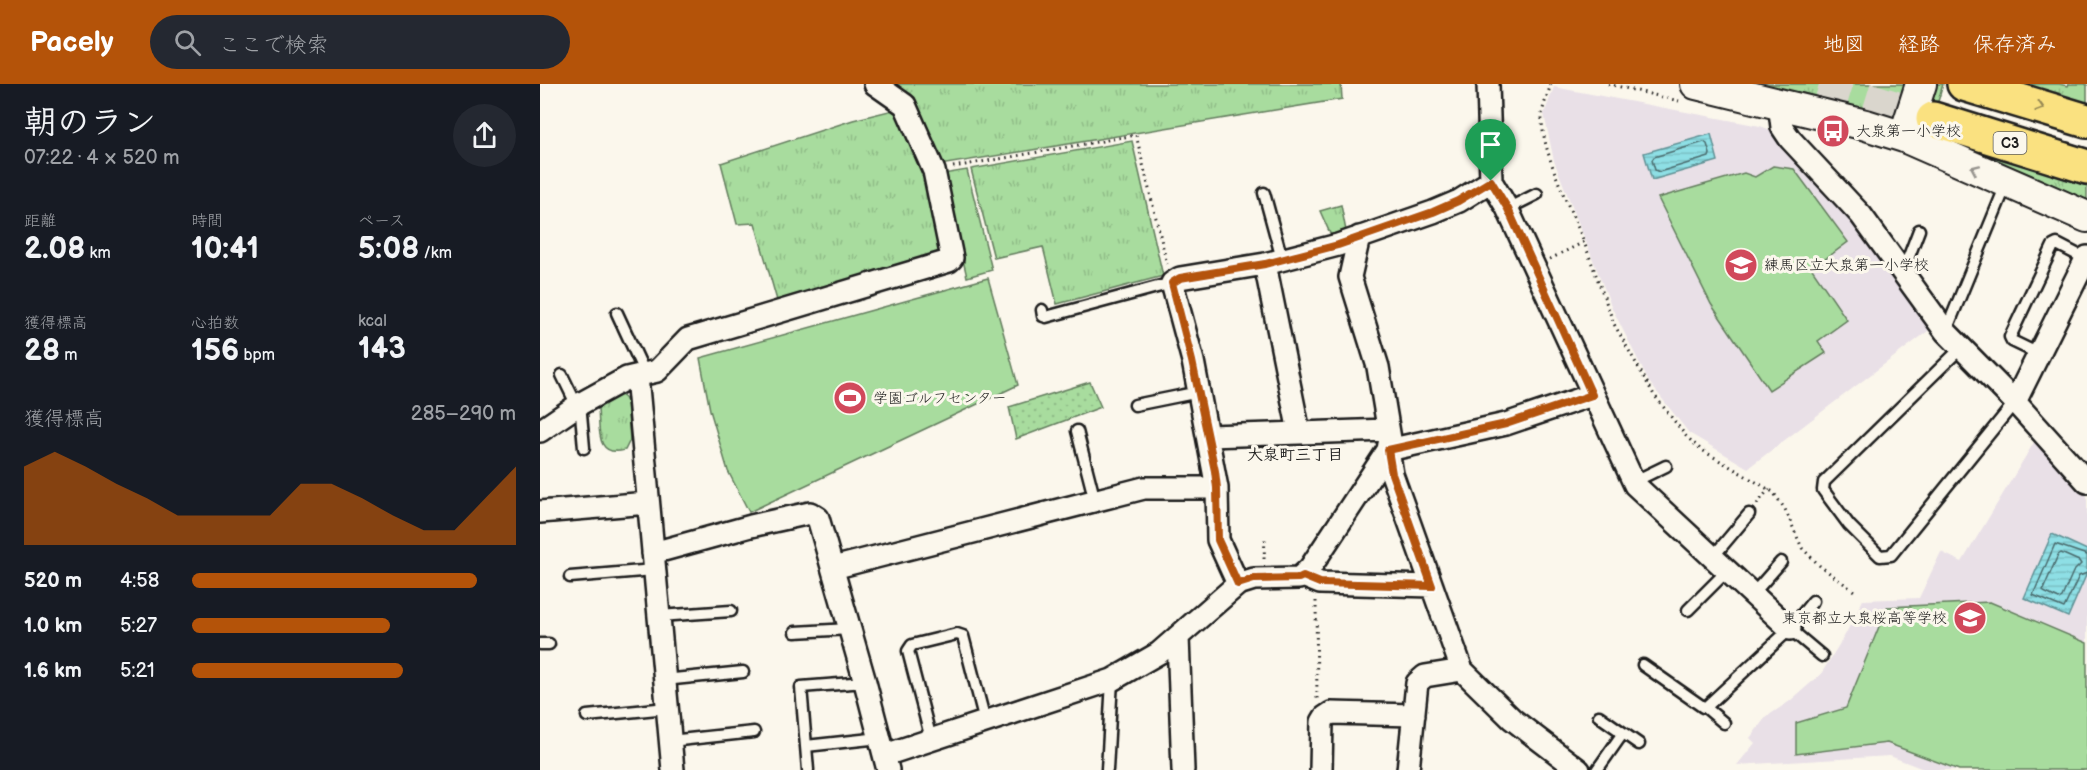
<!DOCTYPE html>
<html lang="ja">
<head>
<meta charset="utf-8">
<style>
  :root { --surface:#171b24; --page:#242831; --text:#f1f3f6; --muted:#9ea1a6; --accent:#b45309 }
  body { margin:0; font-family:"Balsamiq Sans","Klee One",sans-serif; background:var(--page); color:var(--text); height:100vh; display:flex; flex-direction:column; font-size:22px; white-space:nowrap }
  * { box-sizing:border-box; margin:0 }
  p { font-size:20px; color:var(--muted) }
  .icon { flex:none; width:33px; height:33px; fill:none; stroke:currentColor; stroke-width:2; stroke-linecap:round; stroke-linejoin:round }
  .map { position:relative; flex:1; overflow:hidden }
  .sheet { display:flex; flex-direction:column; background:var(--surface); width:540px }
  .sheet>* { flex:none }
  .pin { position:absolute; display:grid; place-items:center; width:51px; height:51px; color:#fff; margin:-62px -26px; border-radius:50% 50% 50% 0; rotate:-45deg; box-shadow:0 0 6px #0007 }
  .pin .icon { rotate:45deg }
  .round { display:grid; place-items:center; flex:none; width:63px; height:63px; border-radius:32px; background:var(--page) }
  .summary { display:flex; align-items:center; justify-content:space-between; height:102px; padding:0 24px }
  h1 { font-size:33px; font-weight:600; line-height:45px }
  .stats { display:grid; grid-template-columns:repeat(3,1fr); gap:9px; height:102px; padding:6px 24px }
  .stats div { display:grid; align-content:center }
  .stats b { font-size:30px; font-weight:600 }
  .stats small { font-size:16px; font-weight:400 }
  .stats p { font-size:16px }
  .chart { height:168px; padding:12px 24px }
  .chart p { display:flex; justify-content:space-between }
  .chart svg { width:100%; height:108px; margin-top:6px; fill:var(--accent); opacity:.7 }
  ul { padding:0 24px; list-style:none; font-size:20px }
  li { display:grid; grid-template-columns:96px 72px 1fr; align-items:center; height:45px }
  li i { height:15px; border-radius:8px; background:var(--accent) }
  header { display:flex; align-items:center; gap:36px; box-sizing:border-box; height:84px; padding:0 30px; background:var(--accent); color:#fff }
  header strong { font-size:28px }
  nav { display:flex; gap:33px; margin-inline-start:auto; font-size:21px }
  .search { width:420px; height:54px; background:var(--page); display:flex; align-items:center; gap:15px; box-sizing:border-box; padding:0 21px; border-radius:33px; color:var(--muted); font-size:22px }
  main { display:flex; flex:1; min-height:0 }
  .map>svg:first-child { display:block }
  .built { fill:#e9e0e7 }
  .grass { fill:url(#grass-tufts); stroke:#627c5d; stroke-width:1.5 }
  .park { fill:url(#park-dots); stroke:#627c5d; stroke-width:1.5 }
  .garden { fill:#a8dc9e; stroke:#627c5d; stroke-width:1.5 }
  .water { fill:url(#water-rules); stroke:#609195; stroke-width:1.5 }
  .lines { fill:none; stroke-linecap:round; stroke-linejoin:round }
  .shore { stroke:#4a6a6c; stroke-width:1.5 }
  .highway-tunnel { stroke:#dad6cd; stroke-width:33; stroke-dasharray:33 16; stroke-linecap:butt }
  .lane-casing { stroke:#1c1c1c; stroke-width:15 }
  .street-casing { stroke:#1c1c1c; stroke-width:26 }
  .secondary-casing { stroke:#1c1c1c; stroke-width:34 }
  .highway-casing { stroke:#1c1c1c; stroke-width:38 }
  .path { stroke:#1c1c1c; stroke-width:3; stroke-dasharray:1.5 4.5; stroke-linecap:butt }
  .lane { stroke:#fbf7ec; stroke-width:10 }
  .street { stroke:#fbf7ec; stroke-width:21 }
  .secondary { stroke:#fbf7ec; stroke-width:30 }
  .highway { stroke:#fae180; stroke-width:33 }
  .oneway { stroke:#968853 }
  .oneway2 { stroke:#97948e }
  .route-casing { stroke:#fff; stroke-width:12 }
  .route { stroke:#b45309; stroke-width:8 }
  .labels { text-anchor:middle; stroke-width:6; stroke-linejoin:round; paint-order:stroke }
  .shield { fill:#fbf7ec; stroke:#5f5e5a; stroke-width:1.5 }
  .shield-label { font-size:14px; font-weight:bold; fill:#1c1c1c }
  .poi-label { font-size:15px; fill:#1c1c1c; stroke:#fbf7ec; text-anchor:start }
  .neighbourhood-label { font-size:16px; font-weight:bold; fill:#1c1c1c; stroke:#fbf7ec }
</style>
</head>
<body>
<header>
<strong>Pacely</strong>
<div class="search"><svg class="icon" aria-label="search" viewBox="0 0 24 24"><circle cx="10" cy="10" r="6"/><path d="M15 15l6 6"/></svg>ここで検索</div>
<nav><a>地図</a><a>経路</a><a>保存済み</a></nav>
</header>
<main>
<section class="sheet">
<div class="summary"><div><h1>朝のラン</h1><p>07:22 · 4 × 520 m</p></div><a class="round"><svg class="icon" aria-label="share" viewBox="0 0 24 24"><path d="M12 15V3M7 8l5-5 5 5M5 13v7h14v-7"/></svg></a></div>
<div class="stats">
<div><p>距離</p><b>2.08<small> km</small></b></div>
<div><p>時間</p><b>10:41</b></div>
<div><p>ペース</p><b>5:08<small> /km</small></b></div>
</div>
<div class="stats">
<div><p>獲得標高</p><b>28<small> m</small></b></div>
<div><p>心拍数</p><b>156<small> bpm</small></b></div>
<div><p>kcal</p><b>143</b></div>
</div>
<div class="chart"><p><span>獲得標高</span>285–290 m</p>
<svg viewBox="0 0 160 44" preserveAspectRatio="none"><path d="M0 44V12L10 6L20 12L30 19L40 25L50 32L60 32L70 32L80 32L90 19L100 19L110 25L120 32L130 38L140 38L150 25L160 12V44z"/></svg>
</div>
<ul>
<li><b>520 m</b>4:58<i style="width:88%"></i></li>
<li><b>1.0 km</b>5:27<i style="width:61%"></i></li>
<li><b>1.6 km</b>5:21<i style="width:65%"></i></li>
</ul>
</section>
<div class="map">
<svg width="1547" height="686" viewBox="0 0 1547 686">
  <defs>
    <pattern id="grass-tufts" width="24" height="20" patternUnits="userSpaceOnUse" patternTransform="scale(1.5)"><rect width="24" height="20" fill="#a8dc9e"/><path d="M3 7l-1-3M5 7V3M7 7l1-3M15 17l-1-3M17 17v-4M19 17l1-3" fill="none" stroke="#90bc88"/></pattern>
    <pattern id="park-dots" width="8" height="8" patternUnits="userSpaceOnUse" patternTransform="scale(1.5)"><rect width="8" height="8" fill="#a8dc9e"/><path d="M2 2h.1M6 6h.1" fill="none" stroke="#90bc88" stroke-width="1.8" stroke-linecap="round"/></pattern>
    <pattern id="water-rules" width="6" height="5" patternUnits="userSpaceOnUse" patternTransform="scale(1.5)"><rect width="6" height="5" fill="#8edfe5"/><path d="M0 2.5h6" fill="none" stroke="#7abfc4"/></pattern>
  </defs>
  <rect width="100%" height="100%" fill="#fbf7ec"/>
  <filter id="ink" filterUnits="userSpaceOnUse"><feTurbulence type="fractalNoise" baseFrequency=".0167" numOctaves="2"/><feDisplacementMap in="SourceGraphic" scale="12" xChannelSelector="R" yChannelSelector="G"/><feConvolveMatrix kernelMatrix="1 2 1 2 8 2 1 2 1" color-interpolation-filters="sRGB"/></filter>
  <g filter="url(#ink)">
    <path class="built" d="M 1014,3 L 1220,42 L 1234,47 L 1317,139 L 1392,244 L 1208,384 L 1149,349 L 1109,298 L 1072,224 L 1014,77 L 1004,30 Z
      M 1496,355 L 1547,412 L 1547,686 L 1386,686 L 1350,672 L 1197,681 L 1215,659 L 1210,654 L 1226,633 L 1250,617 L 1281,590 L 1305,551 L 1323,516 L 1379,514 L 1401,468 L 1422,478 Z"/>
    <path class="grass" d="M 349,0 L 801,0 L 802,15 L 400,81 Z
      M 1198,0 L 1364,0 L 1356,26 L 1342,32 Z
      M 1390,0 L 1403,0 L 1390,46 L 1547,102 L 1547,125 L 1386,54 C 1373,39 1385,17 1390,0 Z
      M 1478,0 L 1519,0 L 1528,2 L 1529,0 L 1545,0 L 1547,1 L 1547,20 Z
      M 353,26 C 384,62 393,123 405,168 L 238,220 L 215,139 L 197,140 L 181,79 L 313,36 Z
      M 592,57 L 623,192 L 517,220 L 503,163 L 454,174 L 431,85 Z
      M 801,121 L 807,152 L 793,156 L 780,127 Z
      M 81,311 L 85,314 L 87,318 L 90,356 L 85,366 C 55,374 60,345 58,325 L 59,321 L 74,312 Z"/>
    <path class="park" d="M 550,298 L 561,323 L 476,355 L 469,323 Z"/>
    <path class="garden" d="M 1233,82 L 1254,85 L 1308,158 L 1272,185 L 1307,236 L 1278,257 L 1286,269 L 1229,306 L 1171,220 L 1118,114 L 1204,89 L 1215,93 Z
      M 427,86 L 452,186 L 427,193 L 403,90 Z
      M 448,194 L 478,301 L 209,428 L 188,387 L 170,326 L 160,274 Z
      M 1450,518 L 1547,559 L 1547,686 L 1419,686 L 1347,659 L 1256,670 L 1256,639 L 1306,624 L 1347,523 Z"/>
    <path class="water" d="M 1171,50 L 1178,77 L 1112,96 L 1104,69 Z
      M 1512,450 L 1547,466 L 1547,489 L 1528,533 L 1484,514 Z"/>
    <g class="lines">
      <path class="shore" d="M 1164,58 L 1167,60 L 1170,70 L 1169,73 L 1119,88 L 1115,86 L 1112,76 L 1114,73 Z
        M 1521,469 L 1539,477 L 1541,480 L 1533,488 L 1522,513 L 1519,515 L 1504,508 L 1503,506 L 1518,471 Z
        M 1547,471 L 1515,460 L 1493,511 L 1524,524 L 1539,492 L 1547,489"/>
      <path class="highway-tunnel" d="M 1279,0 L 1393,35"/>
      <g class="lane-casing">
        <path id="lane" d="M 724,109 L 742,175
          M 967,125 L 997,110
          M 1361,185 L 1366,180 L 1379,146
          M 502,226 L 503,232 L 506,233 L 632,199
          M 77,229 L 101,281 L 103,290
          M 1406,247 L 1466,101
          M 1422,263 L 1284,398 L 1283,406 L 1309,441 L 1340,472 L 1351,471 L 1475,318
          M 1499,270 L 1472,257 L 1470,253 L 1513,162 L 1517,160 L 1546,175
          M 22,291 L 41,330 L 44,364
          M 595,321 L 659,308
          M 537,347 L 555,417
          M 1093,398 L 1126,382
          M 1172,474 L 1209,430
          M 30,493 L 114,486
          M 1212,511 L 1241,478
          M 1148,526 L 1187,487
          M 119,532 L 191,527
          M 1250,545 L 1282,572
          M 255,548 L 310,545
          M 0,560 L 9,560
          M 1103,581 L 1163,623 L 1167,622 L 1250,545 L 1273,517
          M 124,596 L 203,588
          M 1165,623 L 1184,639
          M 47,632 L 127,624
          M 1059,632 L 1099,660
          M 391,655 L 368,567 L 372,561 L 417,550 L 423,552 L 445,637
          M 130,657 L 214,648
          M 266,662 L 340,654
          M 268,686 L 261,603 L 325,598
          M 567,686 L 572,596
          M 1057,686 L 1083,649"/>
      </g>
      <g class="street-casing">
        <path id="street" d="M 948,0 L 951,97 L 967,124 L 1095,401 L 1250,545
          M 1239,19 L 1242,43 L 1250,55 L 1321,131 L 1406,248 L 1475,318 L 1547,398
          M 819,153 L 810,193 L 838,283 L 850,355 L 848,366 L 852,390 L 922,586 L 972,635 L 1039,686
          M 725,180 L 759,348
          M 97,292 L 133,686
          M 1475,318 L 1547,173
          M 0,347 L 38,321 L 87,294 L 117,287 L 148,255 L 409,177 L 412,174 L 394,87 L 365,21 L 335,0
          M 668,352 L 848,346
          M 0,428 L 108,419
          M 113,469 L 211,442 L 270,429 L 278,434 L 325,598 L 348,686
          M 293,484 L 604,404 L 677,404 L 653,277 L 632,199 L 640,194 L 725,180 L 798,161 L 893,128 L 919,117 L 951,97
          M 763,492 L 780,499 L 892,502
          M 698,500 L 714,495 L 759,494 L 770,484 L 848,366 L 966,340 L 1052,311
          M 638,553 L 643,686
          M 345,671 L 572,596 L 619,569 L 698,500 L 678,456 L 677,404
          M 781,686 L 782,638 L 785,633 L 791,629 L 874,631
          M 868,686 L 877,599 L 885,592 L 922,586"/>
      </g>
      <g class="secondary-casing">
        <path id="secondary" d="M 1156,0 L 1326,41 L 1364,53 L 1547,133
          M 1364,53 L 1381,0"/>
      </g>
      <g class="highway-casing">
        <path id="highway" d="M 1424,0 L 1547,37
          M 1393,35 L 1547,83"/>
      </g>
      <path class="path" d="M 1011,0 C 1008,10 1003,21 1002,31 C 1000,65 1031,126 1044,158
        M 1068,0 L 1139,17
        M 413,83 L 596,51 L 627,180
        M 1010,175 L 1044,158 L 1074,240 L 1114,311 L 1146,352 L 1160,365 L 1233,408 L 1245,425 L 1262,464 L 1280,482 L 1314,507
        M 1217,420 L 1229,405
        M 724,475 L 725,454
        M 776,517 L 777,615"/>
      <use href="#lane" class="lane"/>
      <use href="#street" class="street"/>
      <use href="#secondary" class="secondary"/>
      <use href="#highway" class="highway"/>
    </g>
    <defs><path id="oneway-chevron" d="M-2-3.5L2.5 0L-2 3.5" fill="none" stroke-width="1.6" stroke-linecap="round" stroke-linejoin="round" transform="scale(1.5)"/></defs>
    <use class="oneway" href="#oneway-chevron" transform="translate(1500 23) rotate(17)"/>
    <use class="oneway2" href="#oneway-chevron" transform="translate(1435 85) rotate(-156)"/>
  </g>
  <g class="lines" filter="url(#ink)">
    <g class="route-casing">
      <path id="route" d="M 951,97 L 968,125 L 1052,311 L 966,340 L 848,366 L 852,390 L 892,502 L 780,499 L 763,492 L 759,494 L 714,495 L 698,500 L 678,456 L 677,404 L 675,387 L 652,277 L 632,199 L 640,194 L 725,180 L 798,161 L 893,128 L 918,117 Z"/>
    </g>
    <use href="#route" class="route"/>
  </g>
  <defs>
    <g id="bus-disc" transform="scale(1.725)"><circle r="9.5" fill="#d1495b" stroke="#fbf7ec"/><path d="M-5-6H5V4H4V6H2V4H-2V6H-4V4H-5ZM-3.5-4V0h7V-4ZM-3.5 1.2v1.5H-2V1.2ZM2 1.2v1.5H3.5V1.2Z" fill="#fff"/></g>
    <g id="school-disc" transform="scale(1.725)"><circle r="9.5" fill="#d1495b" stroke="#fbf7ec"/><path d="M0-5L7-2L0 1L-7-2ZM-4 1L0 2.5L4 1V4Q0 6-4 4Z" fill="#fff"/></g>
    <g id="stadium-disc" transform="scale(1.725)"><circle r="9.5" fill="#d1495b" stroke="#fbf7ec"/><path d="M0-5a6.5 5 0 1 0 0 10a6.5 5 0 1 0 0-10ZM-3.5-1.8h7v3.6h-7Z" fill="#fff"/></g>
  </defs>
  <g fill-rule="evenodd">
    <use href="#bus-disc" x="1293" y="47"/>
    <use href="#school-disc" x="1201" y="181"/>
    <use href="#stadium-disc" x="310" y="314"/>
    <use href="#school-disc" x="1430" y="534"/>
  </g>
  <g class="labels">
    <rect class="shield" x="1453.5" y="48" width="33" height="22" rx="4.5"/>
    <g class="shield-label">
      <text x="1470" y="64">C3</text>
    </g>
    <g class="poi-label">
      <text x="1316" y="52">大泉第一小学校</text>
      <text x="1224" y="186">練馬区立大泉第一小学校</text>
      <text x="333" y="319">学園ゴルフセンター</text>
      <text x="1407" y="539" text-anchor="end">東京都立大泉桜高等学校</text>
    </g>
    <g class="neighbourhood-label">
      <text x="755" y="376">大泉町三丁目</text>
    </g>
  </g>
</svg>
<div class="pin" style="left:951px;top:97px;background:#1e9e55"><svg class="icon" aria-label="arrive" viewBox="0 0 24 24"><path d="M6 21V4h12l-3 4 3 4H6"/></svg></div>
</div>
</main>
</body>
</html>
